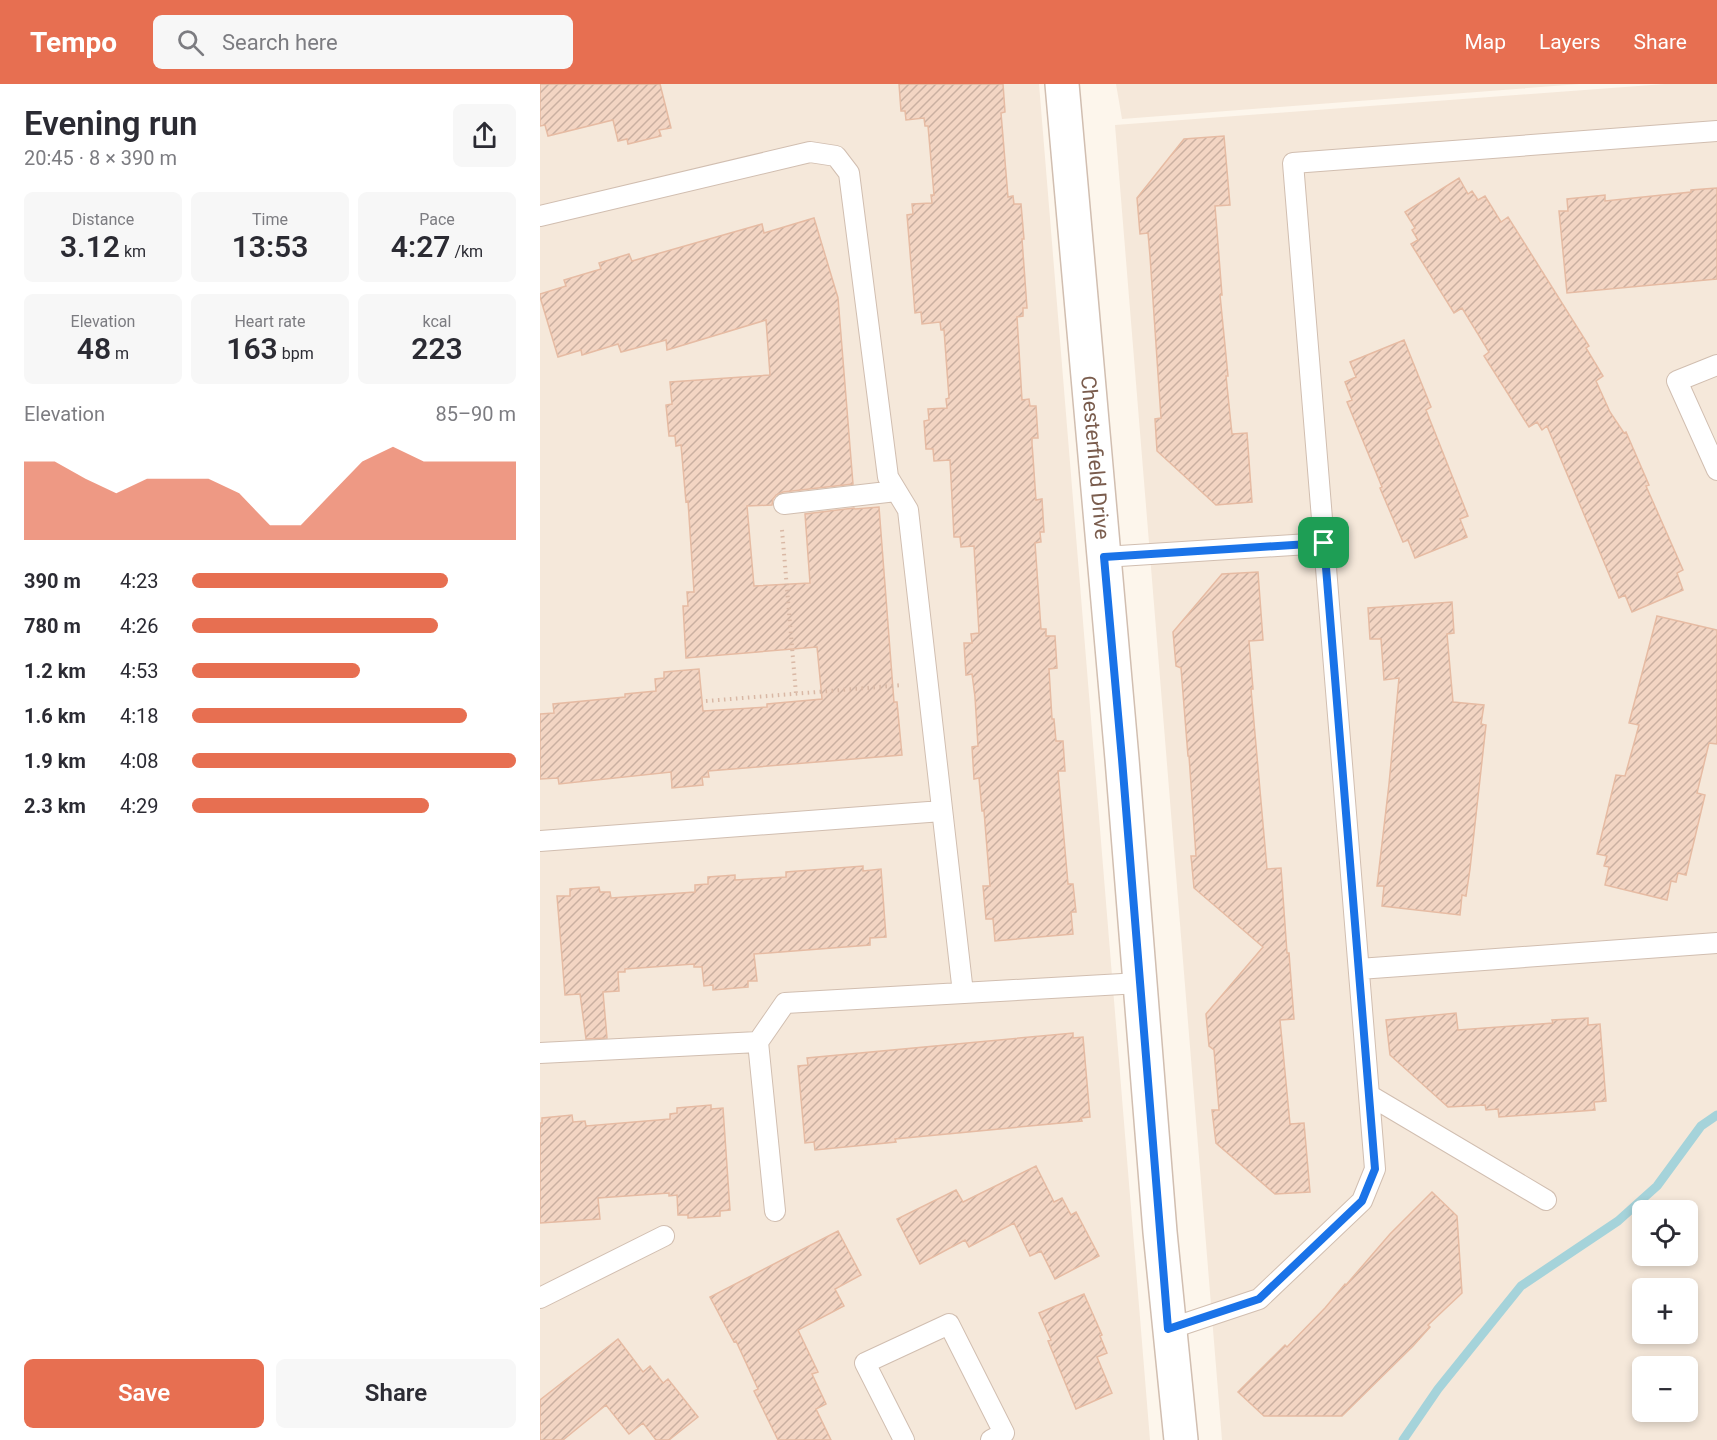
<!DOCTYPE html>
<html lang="en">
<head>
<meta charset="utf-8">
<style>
  :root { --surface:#fff; --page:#f7f7f7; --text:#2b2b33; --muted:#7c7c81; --accent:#e76f51 }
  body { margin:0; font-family:Roboto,sans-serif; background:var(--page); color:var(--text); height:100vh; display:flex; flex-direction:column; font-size:22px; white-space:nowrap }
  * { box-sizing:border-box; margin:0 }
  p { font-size:20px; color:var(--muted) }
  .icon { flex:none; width:33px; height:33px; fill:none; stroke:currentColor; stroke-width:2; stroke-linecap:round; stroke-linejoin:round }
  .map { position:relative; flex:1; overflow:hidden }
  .panel { display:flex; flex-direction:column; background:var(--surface); width:540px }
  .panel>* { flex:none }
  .buttons { position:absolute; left:1092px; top:1116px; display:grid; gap:12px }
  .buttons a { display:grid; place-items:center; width:66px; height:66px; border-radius:9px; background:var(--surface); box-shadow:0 3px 9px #0003; font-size:30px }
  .pin { position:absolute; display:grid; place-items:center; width:51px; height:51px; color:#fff; margin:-26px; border-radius:12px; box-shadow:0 3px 9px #0006 }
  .round { display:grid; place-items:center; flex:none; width:63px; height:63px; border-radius:9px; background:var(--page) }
  .head { display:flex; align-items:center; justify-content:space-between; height:102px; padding:0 24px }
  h1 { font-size:33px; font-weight:600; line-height:45px }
  .figures { display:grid; grid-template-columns:repeat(3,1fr); gap:9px; height:102px; padding:6px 24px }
  .figures div { display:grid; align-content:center; border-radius:9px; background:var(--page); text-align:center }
  .figures b { font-size:30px; font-weight:600 }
  .figures small { font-size:16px; font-weight:400 }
  .figures p { font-size:16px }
  .chart { height:168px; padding:12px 24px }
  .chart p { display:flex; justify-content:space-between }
  .chart svg { width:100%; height:108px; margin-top:6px; fill:var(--accent); opacity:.7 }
  .primary-button { display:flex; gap:12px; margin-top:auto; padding:12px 24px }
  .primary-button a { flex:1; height:69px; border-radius:9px; background:var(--accent); color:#fff; font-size:24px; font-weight:600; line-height:69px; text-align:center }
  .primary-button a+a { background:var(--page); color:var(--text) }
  ul { padding:0 24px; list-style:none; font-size:20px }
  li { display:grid; grid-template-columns:96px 72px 1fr; align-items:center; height:45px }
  li i { height:15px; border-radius:8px; background:var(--accent) }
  header { display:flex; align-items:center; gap:36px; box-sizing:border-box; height:84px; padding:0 30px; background:var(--accent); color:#fff }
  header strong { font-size:28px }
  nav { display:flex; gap:33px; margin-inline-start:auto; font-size:21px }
  .search { width:420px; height:54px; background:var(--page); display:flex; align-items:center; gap:15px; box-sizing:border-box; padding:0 21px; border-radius:9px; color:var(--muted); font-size:22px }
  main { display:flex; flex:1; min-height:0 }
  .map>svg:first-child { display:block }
  .residential { fill:#f5e8da; fill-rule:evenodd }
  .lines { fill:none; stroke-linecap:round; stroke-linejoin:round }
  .stream { stroke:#a5d3da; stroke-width:9 }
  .building { fill:url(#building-hatch); stroke:#e6bba3; stroke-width:1.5 }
  .service-casing { stroke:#d1beb0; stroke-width:22 }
  .tertiary-casing { stroke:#d1beb0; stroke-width:36 }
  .path { stroke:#d9b8a5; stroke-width:4; stroke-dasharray:1.5 4.5; stroke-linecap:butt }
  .service { stroke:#fff; stroke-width:20 }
  .tertiary { stroke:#fff; stroke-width:33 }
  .route-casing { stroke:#fff; stroke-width:12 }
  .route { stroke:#1a73e8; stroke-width:8 }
  .labels { text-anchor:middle; stroke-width:5; stroke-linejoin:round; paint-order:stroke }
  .street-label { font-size:21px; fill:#7a5c4d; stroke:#fffaf3 }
</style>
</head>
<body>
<header>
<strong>Tempo</strong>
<div class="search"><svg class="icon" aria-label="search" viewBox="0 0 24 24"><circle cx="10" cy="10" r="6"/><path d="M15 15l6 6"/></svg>Search here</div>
<nav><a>Map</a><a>Layers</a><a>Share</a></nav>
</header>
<main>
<section class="panel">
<div class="head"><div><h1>Evening run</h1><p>20:45 · 8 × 390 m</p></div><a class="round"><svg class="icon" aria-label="share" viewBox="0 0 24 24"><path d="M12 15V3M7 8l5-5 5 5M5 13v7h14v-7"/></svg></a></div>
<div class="figures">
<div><p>Distance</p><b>3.12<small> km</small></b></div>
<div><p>Time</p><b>13:53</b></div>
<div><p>Pace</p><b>4:27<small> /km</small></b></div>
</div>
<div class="figures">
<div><p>Elevation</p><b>48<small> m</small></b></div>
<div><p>Heart rate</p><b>163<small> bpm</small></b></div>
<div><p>kcal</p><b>223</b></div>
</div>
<div class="chart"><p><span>Elevation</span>85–90 m</p>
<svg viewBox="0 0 160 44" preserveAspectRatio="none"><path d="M0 44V12L10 12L20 19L30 25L40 19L50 19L60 19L70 25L80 38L90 38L100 25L110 12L120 6L130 12L140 12L150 12L160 12V44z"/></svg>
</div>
<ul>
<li><b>390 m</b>4:23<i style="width:79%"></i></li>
<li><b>780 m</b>4:26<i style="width:76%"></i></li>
<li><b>1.2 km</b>4:53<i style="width:52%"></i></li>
<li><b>1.6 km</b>4:18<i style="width:85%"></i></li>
<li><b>1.9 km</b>4:08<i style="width:100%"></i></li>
<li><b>2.3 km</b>4:29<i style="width:73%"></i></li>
</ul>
<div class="primary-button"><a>Save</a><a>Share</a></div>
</section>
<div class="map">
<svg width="1177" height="1356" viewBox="0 0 1177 1356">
  <defs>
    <pattern id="building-hatch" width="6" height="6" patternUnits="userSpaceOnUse" patternTransform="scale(1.5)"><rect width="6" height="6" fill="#f3d5c3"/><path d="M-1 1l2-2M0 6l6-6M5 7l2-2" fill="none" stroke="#cab0a1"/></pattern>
  </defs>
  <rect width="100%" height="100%" fill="#fdf6ec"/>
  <path class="residential" d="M 0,0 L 499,0 L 610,1356 L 0,1356 Z
    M 576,0 L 1040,0 L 582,35 Z
    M 1125,0 L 1177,0 L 1177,1356 L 682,1356 L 575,41 ZM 1102,1126 L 1148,1126 L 1148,1172 L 1102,1172 ZM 1102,1204 L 1148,1204 L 1148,1250 L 1102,1250 ZM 1102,1282 L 1148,1282 L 1148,1328 L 1102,1328 Z"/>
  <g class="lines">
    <path class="stream" d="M 863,1356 L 898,1305 L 981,1202 L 1078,1137 L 1117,1102 L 1161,1042 L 1177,1031"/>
  </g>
  <path class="building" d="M 0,0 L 120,0 L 131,44 L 119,46 L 121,52 L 88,60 L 87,55 L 78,57 L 73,36 L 8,52 L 5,41 L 0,42 Z
    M 359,0 L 463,0 L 465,28 L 461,29 L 468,113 L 473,112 L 474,120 L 481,120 L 484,155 L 482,155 L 487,224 L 483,224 L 483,232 L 477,233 L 482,316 L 489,315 L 490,322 L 496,322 L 498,354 L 492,354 L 492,359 L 496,416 L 502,415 L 504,448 L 500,448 L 501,458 L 495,459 L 501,545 L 506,545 L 506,552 L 515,552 L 517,584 L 509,585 L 512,635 L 514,635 L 516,657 L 523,657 L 525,687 L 518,687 L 528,800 L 533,800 L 536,828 L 531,828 L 533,850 L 455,857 L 453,835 L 446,835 L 443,802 L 450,802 L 444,727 L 442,727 L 439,694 L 434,695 L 432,663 L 438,662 L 435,613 L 432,590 L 426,591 L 424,559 L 432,559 L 431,550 L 439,549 L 434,462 L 421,463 L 420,453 L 414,453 L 410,376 L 394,377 L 393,365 L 386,365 L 384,337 L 389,336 L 388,325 L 407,324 L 406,315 L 409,314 L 404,246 L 401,246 L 400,238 L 382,240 L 381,228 L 375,229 L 367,131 L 373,130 L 372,120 L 392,119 L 391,111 L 394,111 L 388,42 L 385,42 L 384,34 L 366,36 L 365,27 L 361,27 Z
    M 684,52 L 690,121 L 675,122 L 682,211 L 680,211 L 688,292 L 686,292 L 692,350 L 707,349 L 712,418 L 676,421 L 617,367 L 615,335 L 621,334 L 610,172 L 608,149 L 600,150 L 597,114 L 644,55 Z
    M 919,94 L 928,110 L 932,107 L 938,116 L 945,112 L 961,138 L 968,133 L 1049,262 L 1046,264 L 1063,292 L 1056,297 L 1070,328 L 1084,349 L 1086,348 L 1109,401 L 1106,402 L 1143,486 L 1137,489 L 1143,506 L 1092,528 L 1085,511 L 1079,514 L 1007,342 L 1002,346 L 997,338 L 989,343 L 944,272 L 949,268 L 922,224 L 914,229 L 871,160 L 878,156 L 872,146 L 875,144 L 865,128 Z
    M 1177,104 L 1177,195 L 1027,209 L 1019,127 L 1028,127 L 1027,115 L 1065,111 L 1065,117 L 1151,108 L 1151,106 Z
    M 274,134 L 298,214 L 313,400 L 243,408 L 236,411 L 233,415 L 232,421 L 207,422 L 214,502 L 270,499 L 265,430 L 314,424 L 315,425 L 339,423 L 354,618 L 357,618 L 362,671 L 168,687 L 169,693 L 162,693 L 163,701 L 132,704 L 131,688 L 19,700 L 18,694 L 0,695 L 0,630 L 14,629 L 13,620 L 85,613 L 85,610 L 116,607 L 115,595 L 124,594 L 124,588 L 159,585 L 163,627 L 227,623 L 227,620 L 282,615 L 277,563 L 146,574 L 143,522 L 148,522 L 147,508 L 154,508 L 148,417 L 146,418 L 141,361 L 136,362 L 135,352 L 129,352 L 126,321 L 132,320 L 130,298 L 230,291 L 226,236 L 127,266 L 126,256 L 81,268 L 78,260 L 42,271 L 41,266 L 18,273 L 0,213 L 0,210 L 26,202 L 24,196 L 61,185 L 59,179 L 89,170 L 92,177 L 222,140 L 224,149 Z
    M 864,256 L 891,323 L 886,326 L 928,432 L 920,435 L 927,453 L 875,474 L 868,456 L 863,458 L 840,404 L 842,403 L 807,318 L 812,316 L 805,298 L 816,293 L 810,278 Z
    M 718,488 L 723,556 L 709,557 L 713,605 L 711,605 L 727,785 L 741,784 L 747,869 L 749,869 L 754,935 L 740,936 L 750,1040 L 764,1039 L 770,1108 L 735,1110 L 676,1059 L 672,1026 L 679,1026 L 674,966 L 669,962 L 666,930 L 723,863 L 654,804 L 651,772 L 656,772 L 649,672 L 648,672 L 641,584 L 636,582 L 633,548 L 682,490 Z
    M 912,518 L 914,549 L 907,550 L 913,618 L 944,621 L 941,640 L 946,641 L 930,785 L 926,812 L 922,811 L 920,831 L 842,822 L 844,802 L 837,802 L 849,700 L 859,594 L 844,596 L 841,555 L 830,555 L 828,524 Z
    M 1117,532 L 1177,546 L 1177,660 L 1169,659 L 1157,709 L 1165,711 L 1146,791 L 1138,789 L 1136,798 L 1131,797 L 1127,816 L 1065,801 L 1069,783 L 1064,782 L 1067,772 L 1057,770 L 1076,691 L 1085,692 L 1099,641 L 1089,639 Z
    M 323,782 L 323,787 L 341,785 L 346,853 L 330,854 L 330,861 L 214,870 L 217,897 L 208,897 L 208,903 L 173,906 L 173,901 L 164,902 L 162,883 L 154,883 L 154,880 L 85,885 L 85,888 L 78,888 L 79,907 L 63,908 L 67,954 L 46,955 L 40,910 L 25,911 L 17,812 L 30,812 L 30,805 L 59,803 L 60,808 L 70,808 L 71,814 L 155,808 L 155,801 L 168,800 L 168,793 L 195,791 L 195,796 L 246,793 L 246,788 Z
    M 916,929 L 918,946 L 1013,939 L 1012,936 L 1048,934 L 1048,941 L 1060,940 L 1066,1017 L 1054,1018 L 1055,1026 L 959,1033 L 958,1025 L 946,1026 L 945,1021 L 908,1023 L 850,971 L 846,936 Z
    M 533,949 L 533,954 L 543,953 L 550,1033 L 541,1034 L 542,1037 L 355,1055 L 356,1058 L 275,1066 L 274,1058 L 265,1059 L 258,982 L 268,981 L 267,974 Z
    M 171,1021 L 171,1025 L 183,1024 L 190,1126 L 180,1127 L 180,1132 L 148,1134 L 148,1131 L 138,1131 L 137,1111 L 129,1112 L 129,1109 L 58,1114 L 60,1135 L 0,1139 L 0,1039 L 2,1039 L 2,1034 L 32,1031 L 33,1038 L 45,1037 L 46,1042 L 130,1035 L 130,1030 L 137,1029 L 137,1024 Z
    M 496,1082 L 514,1118 L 522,1114 L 531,1131 L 536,1128 L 559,1172 L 515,1195 L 501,1167 L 490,1172 L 474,1139 L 429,1163 L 425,1156 L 380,1180 L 357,1135 L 416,1106 L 423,1118 Z
    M 892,1108 L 917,1132 L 922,1209 L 888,1241 L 890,1243 L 873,1262 L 802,1332 L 724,1332 L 698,1308 L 745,1261 L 747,1263 L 785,1224 L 805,1200 L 806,1201 L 850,1150 Z
    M 298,1147 L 321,1191 L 295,1205 L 304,1222 L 258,1246 L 278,1288 L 272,1290 L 286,1320 L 276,1325 L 291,1356 L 238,1356 L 214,1307 L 218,1305 L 196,1257 L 194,1258 L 170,1213 Z
    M 544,1210 L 562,1251 L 560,1252 L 567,1269 L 557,1273 L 572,1309 L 536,1325 L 508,1257 L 511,1256 L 499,1229 Z
    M 78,1255 L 103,1288 L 110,1282 L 123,1299 L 128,1295 L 158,1333 L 129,1356 L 116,1356 L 103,1339 L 89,1350 L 66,1321 L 23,1356 L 0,1356 L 0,1316 Z"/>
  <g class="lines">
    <g class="service-casing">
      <path id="service" d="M 0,132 L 270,68 L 296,72 L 309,89 L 348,393 L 368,426 L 423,909
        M 1177,281 L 1137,297 L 1177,386
        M 244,420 L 356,407
        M 564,473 L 784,459
        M 0,757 L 402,727
        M 819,885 L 1177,859
        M 0,969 L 218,958
        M 829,1011 L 1006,1116
        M 235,1127 L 218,958 L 245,919 L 600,899
        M 0,1214 L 124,1152
        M 629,1245 L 719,1215 L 822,1117 L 835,1085 L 753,79 L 1177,47
        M 364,1356 L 325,1279 L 409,1240 L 464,1349 L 451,1356"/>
    </g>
    <g class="tertiary-casing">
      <g id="tertiary">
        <path id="s1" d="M 522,0 L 582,675 L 620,1148 L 641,1356"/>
      </g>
    </g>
    <path class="path" d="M 242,446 L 256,610
      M 166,617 L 363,601"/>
    <use href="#service" class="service"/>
    <use href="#tertiary" class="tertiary"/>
  </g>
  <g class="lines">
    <g class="route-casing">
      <path id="route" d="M 784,459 L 835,1085 L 822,1117 L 719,1215 L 628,1245 L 582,675 L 564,473 Z"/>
    </g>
    <use href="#route" class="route"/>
  </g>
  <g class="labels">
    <g class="street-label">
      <text dy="7" stroke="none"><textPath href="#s1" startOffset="375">Chesterfield Drive</textPath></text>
    </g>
  </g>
</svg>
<div class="buttons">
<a><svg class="icon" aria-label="locate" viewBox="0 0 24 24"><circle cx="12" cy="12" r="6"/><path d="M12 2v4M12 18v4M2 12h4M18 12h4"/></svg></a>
<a>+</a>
<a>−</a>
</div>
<div class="pin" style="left:784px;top:459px;background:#1e9e55"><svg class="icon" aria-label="arrive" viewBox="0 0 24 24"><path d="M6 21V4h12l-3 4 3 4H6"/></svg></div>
</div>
</main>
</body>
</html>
